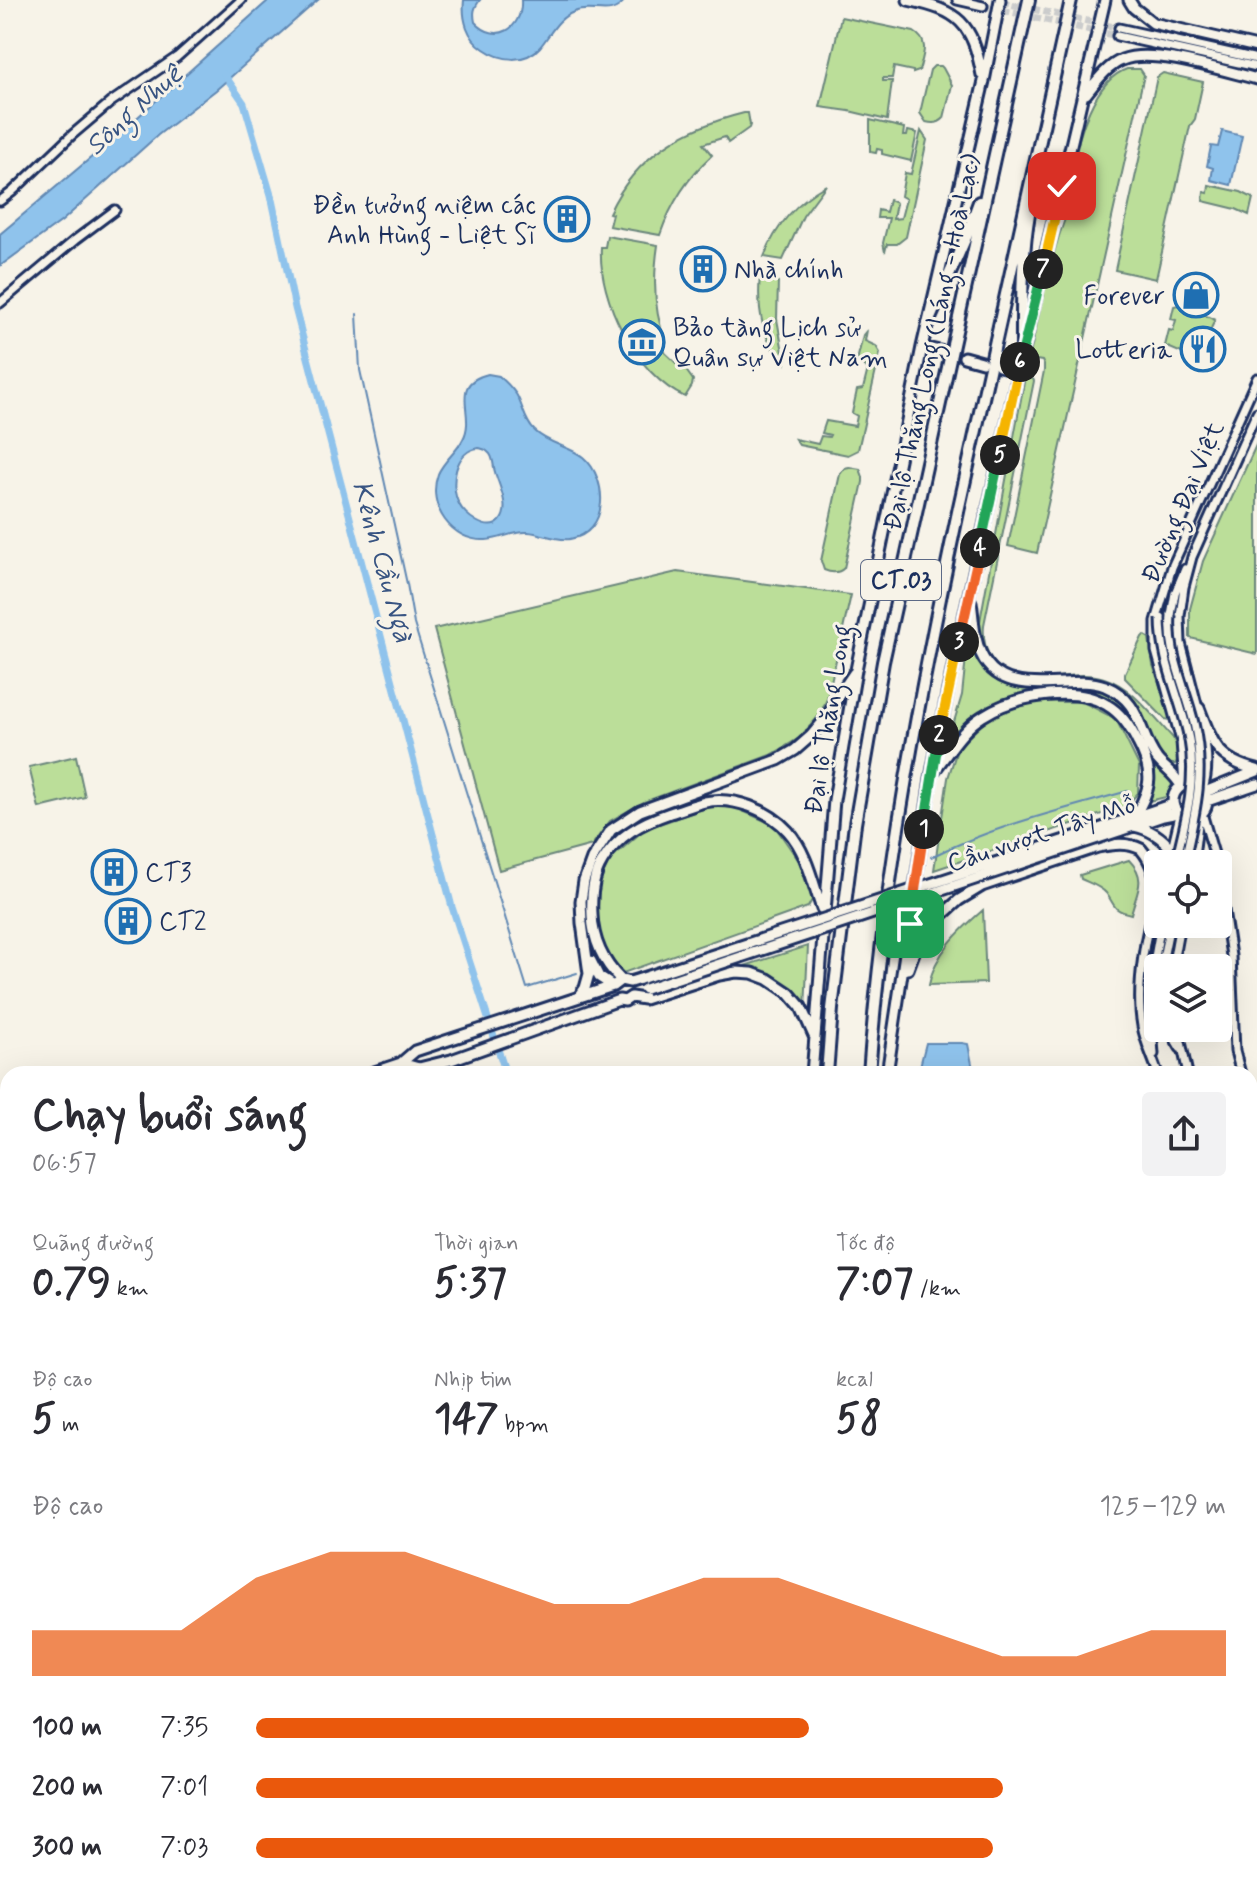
<!DOCTYPE html>
<html lang="vi">
<head>
<meta charset="utf-8">
<style>
  :root { --surface:#fff; --page:#f2f2f3; --text:#2b2b33; --muted:#7c7c81; --accent:#ea580c }
  body { margin:0; font-family:Mynerve,sans-serif; background:var(--page); color:var(--text); height:100vh; display:flex; flex-direction:column; font-size:30px; white-space:nowrap }
  * { box-sizing:border-box; margin:0 }
  p { font-size:26px; color:var(--muted) }
  .icon { flex:none; width:44px; height:44px; fill:none; stroke:currentColor; stroke-width:2; stroke-linecap:round; stroke-linejoin:round }
  .map { position:relative; flex:1; overflow:hidden }
  .panel { position:absolute; left:0px; top:1066px; width:1258px; height:828px; display:flex; flex-direction:column; background:var(--surface); border-radius:24px 24px 0 0; box-shadow:0 8px 32px #0002 }
  .panel>* { flex:none }
  .fabs { position:absolute; left:1144px; top:850px; display:grid; gap:16px }
  .fabs a { display:grid; place-items:center; width:88px; height:88px; border-radius:8px; background:var(--surface); box-shadow:0 8px 32px #0002; font-size:40px }
  .pin { position:absolute; display:grid; place-items:center; width:68px; height:68px; color:#fff; margin:-34px; border-radius:16px; box-shadow:0 4px 12px #0006 }
  .km { position:absolute; width:40px; height:40px; margin:-20px; border-radius:50%; background:#222; color:#fff; font-size:22px; line-height:40px; text-align:center }
  .round { display:grid; place-items:center; flex:none; width:84px; height:84px; border-radius:8px; background:var(--page) }
  .overview { display:flex; align-items:center; justify-content:space-between; height:136px; padding:0 32px }
  h1 { font-size:44px; font-weight:700; line-height:60px }
  .figures { display:grid; grid-template-columns:repeat(3,1fr); gap:12px; height:136px; padding:8px 32px }
  .figures div { display:grid; align-content:center }
  .figures b { font-size:40px; font-weight:700 }
  .figures small { font-size:22px; font-weight:400 }
  .figures p { font-size:22px }
  .chart { height:224px; padding:16px 32px }
  .chart p { display:flex; justify-content:space-between }
  .chart svg { width:100%; height:144px; margin-top:8px; fill:var(--accent); opacity:.7 }
  ul { padding:0 32px; list-style:none; font-size:26px }
  li { display:grid; grid-template-columns:128px 96px 1fr; align-items:center; height:60px }
  li i { height:20px; border-radius:10px; background:var(--accent) }
  .map>svg:first-child { display:block }
  .green { fill:#bbde99; stroke:#6b867c; stroke-width:2 }
  .water { fill:#8fc3ec; stroke:#6188b3; stroke-width:2; fill-rule:evenodd }
  .lines { fill:none; stroke-linecap:round; stroke-linejoin:round }
  .stream { stroke:#6188b3; stroke-width:2 }
  .canal { stroke:#8fc3ec; stroke-width:7 }
  .minor-tunnel { stroke:#cbcccc; stroke-width:7; stroke-dasharray:7 3.5; stroke-linecap:butt }
  .minor-casing { stroke:#1b2f5e; stroke-width:13 }
  .major-casing { stroke:#1b2f5e; stroke-width:15 }
  .highway-casing { stroke:#1b2f5e; stroke-width:16 }
  .minor { stroke:#f7f3e8; stroke-width:7 }
  .major { stroke:#f7f3e8; stroke-width:9 }
  .highway { stroke:#f7f3e8; stroke-width:10 }
  .rail-casing { stroke:#1b2f5e; stroke-width:5 }
  .rail { stroke:#f7f3e8; stroke-width:2; stroke-dasharray:6; stroke-linecap:butt }
  .minor-bridge-casing { stroke:#1b2f5e; stroke-width:13; stroke-linecap:butt }
  .major-bridge-casing { stroke:#1b2f5e; stroke-width:15; stroke-linecap:butt }
  .minor-bridge { stroke:#f7f3e8; stroke-width:7 }
  .major-bridge { stroke:#f7f3e8; stroke-width:9 }
  .split-1-casing { stroke:#fff; stroke-width:16 }
  .split-2-casing { stroke:#fff; stroke-width:16 }
  .split-3-casing { stroke:#fff; stroke-width:16 }
  .split-4-casing { stroke:#fff; stroke-width:16 }
  .split-5-casing { stroke:#fff; stroke-width:16 }
  .split-6-casing { stroke:#fff; stroke-width:16 }
  .split-7-casing { stroke:#fff; stroke-width:16 }
  .split-8-casing { stroke:#fff; stroke-width:16 }
  .split-1 { stroke:#f0652b; stroke-width:10 }
  .split-2 { stroke:#22a559; stroke-width:10 }
  .split-3 { stroke:#f5b400; stroke-width:10 }
  .split-4 { stroke:#f0652b; stroke-width:10 }
  .split-5 { stroke:#22a559; stroke-width:10 }
  .split-6 { stroke:#f5b400; stroke-width:10 }
  .split-7 { stroke:#22a559; stroke-width:10 }
  .split-8 { stroke:#f5b400; stroke-width:10 }
  .labels { text-anchor:middle; stroke-width:6; stroke-linejoin:round; paint-order:stroke }
  .shield { fill:#f7f3e8; stroke:#5d6a87; stroke-width:2 }
  .shield-label { font-size:24px; font-weight:bold; fill:#1b2f5e }
  .poi-label { font-size:26px; fill:#1b2f5e; stroke:#f7f3e8; text-anchor:start }
  .street-label { font-size:26px; fill:#1b2f5e; stroke:#f7f3e8 }
  .water-label { font-size:28px; font-style:italic; fill:#385482; stroke:#f7f3e8 }
</style>
</head>
<body>
<div class="map">
<svg width="1257" height="1894" viewBox="0 0 1257 1894">
  <rect width="100%" height="100%" fill="#f7f3e8"/>
  <filter id="ink" filterUnits="userSpaceOnUse"><feTurbulence type="fractalNoise" baseFrequency=".0125" numOctaves="2"/><feDisplacementMap in="SourceGraphic" scale="16" xChannelSelector="R" yChannelSelector="G"/><feConvolveMatrix kernelMatrix="1 2 1 2 8 2 1 2 1" color-interpolation-filters="sRGB"/></filter>
  <g filter="url(#ink)">
    <path class="green" d="M 841,17 L 914,32 C 930,41 923,56 919,71 L 913,73 L 913,71 L 894,67 L 892,78 L 883,78 L 883,81 L 892,81 L 887,120 L 849,111 L 820,107 Z
      M 934,66 L 941,66 L 943,68 L 952,85 L 944,118 C 939,124 933,124 926,122 L 920,113 L 930,70 Z
      M 1127,69 L 1140,69 L 1144,75 L 1037,553 L 1008,546 L 1044,371 L 1044,365 L 1042,361 L 1029,359 C 1038,319 1046,278 1058,239 C 1061,229 1065,220 1068,210 C 1073,197 1071,181 1073,167 C 1078,136 1094,80 1127,69 Z
      M 1163,73 L 1203,82 L 1195,119 L 1190,126 L 1156,279 L 1115,270 L 1157,77 Z
      M 744,113 L 748,113 L 750,125 L 749,128 L 728,143 L 725,137 L 703,144 L 712,155 C 687,178 671,203 660,235 L 609,226 L 612,214 L 609,213 C 636,155 684,128 744,113 Z
      M 870,120 L 904,128 L 903,136 L 907,136 L 908,131 L 917,133 L 911,161 L 882,154 L 882,150 L 877,149 L 876,153 L 870,152 Z
      M 921,131 L 927,140 L 906,237 L 897,244 L 887,244 L 885,252 L 883,243 L 889,218 L 877,218 L 878,210 L 886,212 L 889,200 L 896,203 L 893,219 L 901,218 L 906,199 L 901,196 L 905,173 L 911,174 Z
      M 826,185 L 803,216 L 783,260 L 764,257 C 776,225 796,202 826,185 Z
      M 1209,185 L 1241,192 L 1253,198 L 1249,215 L 1236,209 L 1203,201 L 1204,192 L 1208,193 Z
      M 607,236 L 658,245 C 653,278 653,311 666,342 L 658,346 L 677,364 L 680,362 L 693,380 L 692,386 L 685,397 C 636,375 598,300 601,247 L 605,247 Z
      M 760,276 L 778,282 L 777,319 L 785,363 C 761,342 757,305 760,276 Z
      M 1178,305 L 1185,307 L 1185,310 L 1200,313 L 1215,320 L 1200,352 L 1196,351 L 1195,354 L 1186,350 L 1184,354 L 1165,346 L 1169,330 L 1173,331 L 1176,320 L 1171,319 L 1174,306 Z
      M 867,330 L 865,341 L 876,346 L 880,353 L 858,450 L 848,455 L 799,445 L 795,439 L 818,444 L 821,436 L 829,437 L 830,435 L 822,433 L 826,421 L 855,426 L 857,416 L 852,413 L 857,390 L 863,389 L 868,369 L 857,361 L 863,335 Z
      M 1025,377 L 1033,379 L 1034,381 L 984,625 C 983,636 984,645 989,655 C 1013,698 1068,666 1104,678 C 1133,687 1153,717 1173,738 L 1178,748 L 1179,758 L 1175,764 L 1169,764 C 1139,737 1153,700 1104,681 C 1070,682 1005,692 985,656 C 981,649 980,639 978,632 Z
      M 1257,443 L 1257,654 L 1190,638 L 1190,609 L 1203,561 Z
      M 849,467 L 860,469 L 863,477 L 863,482 L 844,568 C 838,574 831,573 824,570 L 821,561 L 840,474 L 845,468 Z
      M 677,572 L 851,595 L 827,699 L 819,716 L 799,738 L 773,754 L 644,802 L 610,821 L 592,845 L 499,870 L 434,629 Z
      M 1144,635 L 1149,638 L 1153,665 L 1171,718 L 1169,720 L 1165,719 L 1125,678 L 1125,673 L 1142,637 Z
      M 969,643 L 971,643 C 997,724 1066,666 1115,696 C 1138,710 1138,738 1152,759 C 1157,767 1167,774 1174,780 L 1166,797 L 1149,801 C 1156,782 1150,766 1144,747 C 1128,700 1094,686 1046,691 C 1028,693 1009,697 993,706 C 977,715 964,730 951,743 L 948,742 L 962,695 L 967,648 Z
      M 1032,702 L 1083,702 L 1116,719 L 1139,766 L 1138,793 L 1126,806 L 934,870 L 948,778 L 958,747 L 992,715 Z
      M 76,756 L 85,797 L 39,808 L 29,767 Z
      M 708,807 L 734,807 L 774,825 L 799,861 L 812,900 L 808,907 L 623,973 L 614,968 L 598,937 L 596,896 L 608,861 L 645,829 Z
      M 1129,860 C 1148,879 1136,893 1131,914 C 1112,910 1116,906 1106,893 C 1100,886 1089,883 1081,879 L 1080,875 Z
      M 983,910 L 986,983 L 929,985 C 934,954 960,930 983,910 Z
      M 808,946 L 805,1010 L 769,975 L 744,966 Z
      M 1253,1344 L 1257,1354 L 1257,1527 L 1250,1529 L 1250,1345 Z"/>
    <path class="water" d="M 269,0 L 318,0 L 216,90 L 158,135 L 62,221 L 0,266 L 0,234 L 112,140 Z
      M 464,0 L 480,0 C 474,8 473,12 475,22 C 496,45 523,29 521,0 L 625,0 C 610,20 594,4 574,12 C 557,18 551,34 540,47 C 525,64 501,61 484,49 C 467,38 462,19 464,0 Z
      M 1222,131 L 1242,136 L 1231,185 L 1211,180 L 1213,168 L 1207,166 L 1211,146 L 1218,147 Z
      M 488,374 L 499,376 C 505,381 511,387 516,394 C 523,405 524,421 535,431 C 548,444 569,446 583,457 C 609,479 609,533 570,539 C 555,541 542,533 528,532 C 514,531 501,539 486,540 C 452,542 426,506 438,474 C 444,460 457,452 463,439 C 477,414 447,384 488,374 ZM 479,448 C 486,450 485,449 490,454 C 494,460 493,466 495,472 C 499,486 511,508 500,521 C 488,534 464,515 459,504 C 449,485 455,450 479,448 Z
      M 926,1043 L 962,1043 L 968,1044 L 974,1074 L 918,1074 Z"/>
    <g class="lines">
      <path class="stream" d="M 357,314 L 360,370 L 407,584 L 414,624 L 527,988 L 577,973
        M 931,857 C 993,826 1061,810 1128,791"/>
      <path class="canal" d="M 224,74 L 244,103 L 271,195 L 295,308 L 452,907 L 506,1074
        M 619,1894 L 629,1886"/>
      <path class="minor-tunnel" d="M 992,0 L 1119,28
        M 983,6 L 1117,36"/>
      <g class="minor-casing">
        <path id="minor" d="M 957,0 L 983,6
          M 1119,28 L 1257,59
          M 1117,36 L 1257,67
          M 0,201 L 12,192 L 72,135 L 111,102 L 177,57 L 241,0
          M 0,303 L 75,240 L 115,210
          M 1171,615 L 1175,593 L 1185,569
          M 1199,712 L 1181,643 L 1180,616 L 1184,587 L 1192,557 L 1257,412
          M 1202,724 C 1206,744 1210,769 1203,789
          M 1184,784 L 1181,741 L 1156,651 L 1156,621 L 1172,567 L 1257,378
          M 1202,813 L 1217,864
          M 1168,864 L 1180,815
          M 1193,864 L 1199,816
          M 1218,870 L 1231,956 L 1235,1051 L 1241,1074
          M 1158,894 C 1145,929 1135,989 1142,1026 C 1145,1043 1153,1058 1158,1074
          M 1161,968 L 1170,924
          M 1172,968 L 1180,924
          M 1168,1028 L 1180,1048
          M 1178,1028 L 1188,1074
          M 1154,1054 L 1149,990 L 1161,924
          M 1250,1111 L 1257,1123
          M 1250,1267 L 1257,1282
          M 1250,1304 L 1257,1317
          M 0,1382 L 8,1395
          M 1250,1758 L 1257,1760
          M 1250,1876 L 1257,1857
          M 167,1886 L 170,1894
          M 1243,1894 L 1246,1886
          M 1252,1894 L 1257,1880"/>
      </g>
      <g class="major-casing">
        <path id="major" d="M 908,0 C 959,11 972,22 982,75
          M 1129,0 L 1134,8 L 1153,23 L 1257,47
          M 1086,94 C 1096,82 1107,66 1122,60 C 1152,47 1224,71 1257,79
          M 922,347 L 948,353
          M 964,357 L 982,362
          M 999,366 L 1018,370
          M 971,602 C 973,614 973,626 976,638 C 986,686 1023,685 1063,683 C 1077,682 1091,681 1105,686 C 1143,702 1137,732 1157,759 C 1165,769 1175,774 1181,786
          M 1199,708 C 1213,744 1217,760 1257,770
          M 934,771 C 949,752 962,729 983,716 C 1013,696 1075,685 1107,705 C 1121,713 1131,728 1138,743 C 1154,773 1152,788 1134,817
          M1173 801a17 17 0 1 1 34 0a17 17 0 1 1-34 0Z
          M 1205,792 L 1257,771
          M 1207,801 L 1257,784
          M 1117,823 L 1173,804
          M 1134,826 C 1150,829 1162,837 1172,850
          M 1119,831 L 1163,816 L 1178,813
          M 591,961 L 599,977 L 613,986
          M 908,969 L 915,950 L 930,926 L 959,900 L 982,886 L 1098,847 C 1113,844 1127,842 1141,849 C 1153,863 1157,878 1157,897
          M 621,980 C 603,962 593,941 592,915 C 591,897 592,878 602,862 C 618,835 641,823 670,813 C 681,810 693,805 705,802 C 733,796 769,810 788,831 C 807,852 813,884 822,909
          M 579,997 L 585,988 L 589,974 L 582,923 L 581,901 L 584,881 L 592,859 L 611,830 L 640,811 L 778,760 L 795,750 L 811,736 L 827,717 L 839,695 L 854,673
          M 401,1063 L 419,1068 L 451,1060 L 619,1000 L 625,1001 L 631,997 L 644,999 L 719,975 L 736,972 L 752,973 L 768,979 L 789,993 L 801,1007 L 814,1036
          M 368,1074 L 401,1063 L 415,1051 L 613,986 L 621,980 L 630,982 L 640,979
          M 812,1074 L 834,800 L 856,670 L 922,347 L 984,81 L 1000,0
          M 887,1074 L 932,773 L 948,690 L 1022,354 L 1105,0
          M 0,1202 L 8,1200
          M 760,1894 L 760,1886
          M 825,1894 L 826,1886"/>
      </g>
      <g class="highway-casing">
        <path id="highway" d="M 928,323 L 966,237 L 979,202
          M 1022,354 C 1022,307 1021,260 1029,214
          M 827,1074 L 832,1009 L 855,824 L 883,662 L 1029,0
          M 869,1074 C 883,883 919,695 959,507 C 995,338 1033,169 1071,0
          M 769,1894 L 769,1886
          M 813,1894 L 813,1886"/>
      </g>
      <use href="#minor" class="minor"/>
      <use href="#major" class="major"/>
      <use href="#highway" class="highway"/>
      <g class="rail-casing">
        <path id="rail" d="M 0,1330 L 8,1333
          M 1250,1790 L 1257,1793"/>
      </g>
      <use href="#rail" class="rail"/>
      <g class="minor-bridge-casing">
        <path id="minor-bridge" d="M 1171,615 C 1168,656 1185,685 1194,723 C 1206,774 1195,814 1184,864
          M 1161,618 C 1161,664 1181,697 1189,740 C 1197,782 1185,823 1175,864"/>
      </g>
      <g class="major-bridge-casing">
        <path id="major-bridge" d="M 640,979 L 1117,823
          M 645,989 L 1119,831"/>
      </g>
      <use href="#minor-bridge" class="minor-bridge"/>
      <use href="#major-bridge" class="major-bridge"/>
    </g>
  </g>
  <g class="lines" filter="url(#ink)">
    <g class="split-1-casing">
      <path id="split-1" d="M 910,924 L 924,829"/>
    </g>
    <g class="split-2-casing">
      <path id="split-2" d="M 924,829 L 939,735"/>
    </g>
    <g class="split-3-casing">
      <path id="split-3" d="M 939,735 L 959,642"/>
    </g>
    <g class="split-4-casing">
      <path id="split-4" d="M 959,642 L 980,548"/>
    </g>
    <g class="split-5-casing">
      <path id="split-5" d="M 980,548 L 1000,455"/>
    </g>
    <g class="split-6-casing">
      <path id="split-6" d="M 1000,455 L 1020,362"/>
    </g>
    <g class="split-7-casing">
      <path id="split-7" d="M 1020,362 L 1043,269"/>
    </g>
    <g class="split-8-casing">
      <path id="split-8" d="M 1043,269 L 1062,186"/>
    </g>
    <use href="#split-1" class="split-1"/>
    <use href="#split-2" class="split-2"/>
    <use href="#split-3" class="split-3"/>
    <use href="#split-4" class="split-4"/>
    <use href="#split-5" class="split-5"/>
    <use href="#split-6" class="split-6"/>
    <use href="#split-7" class="split-7"/>
    <use href="#split-8" class="split-8"/>
  </g>
  <defs>
    <g id="building-ring" transform="scale(2.3)"><circle r="9.5" fill="#f7f3e8" stroke="#1f6fb2" stroke-width="1.5"/><path d="M-4-6H4V6H1V3H-1V6H-4ZM-2.5-4.3h1.7v1.8h-1.7ZM.8-4.3h1.7v1.8H.8ZM-2.5-1h1.7V.8h-1.7ZM.8-1h1.7V.8H.8Z" fill="#1f6fb2"/></g>
    <g id="shop-ring" transform="scale(2.3)"><circle r="9.5" fill="#f7f3e8" stroke="#1f6fb2" stroke-width="1.5"/><path d="M-5-2.5h2.3a2.7 3.5 0 0 1 5.4 0H5L5.5 6h-11ZM-1.5-2.5h3a1.5 2.3 0 0 0-3 0Z" fill="#1f6fb2"/></g>
    <g id="museum-ring" transform="scale(2.3)"><circle r="9.5" fill="#f7f3e8" stroke="#1f6fb2" stroke-width="1.5"/><path d="M0-6L6-3V-2H-6V-3ZM-5-1h2V3h-2ZM-1-1h2V3h-2ZM3-1h2V3H3ZM-6 4H6V6H-6Z" fill="#1f6fb2"/></g>
    <g id="restaurant-ring" transform="scale(2.3)"><circle r="9.5" fill="#f7f3e8" stroke="#1f6fb2" stroke-width="1.5"/><path d="M-5-6h1v4h1v-4h1v4h1v-4h1v5L-1.5 .5V6h-2V.5L-5-1ZM5-6V6H3V1.5H1.5Q1.5-4 5-6Z" fill="#1f6fb2"/></g>
  </defs>
  <g fill-rule="evenodd">
    <use href="#building-ring" x="567" y="219"/>
    <use href="#building-ring" x="703" y="269"/>
    <use href="#shop-ring" x="1196" y="295"/>
    <use href="#museum-ring" x="642" y="342"/>
    <use href="#restaurant-ring" x="1203" y="349"/>
    <use href="#building-ring" x="114" y="872"/>
    <use href="#building-ring" x="128" y="921"/>
  </g>
  <g class="labels">
    <rect class="shield" x="861" y="560" width="80" height="40" rx="6"/>
    <g class="shield-label">
      <text x="901" y="588">CT.03</text>
    </g>
    <g class="poi-label">
      <text x="536" y="213" text-anchor="end">Đền tưởng niệm các<tspan x="536" dy="30">Anh Hùng - Liệt Sĩ</tspan></text>
      <text x="734" y="278">Nhà chính</text>
      <text x="1165" y="304" text-anchor="end">Forever</text>
      <text x="673" y="336">Bảo tàng Lịch sử<tspan x="673" dy="30">Quân sự Việt Nam</tspan></text>
      <text x="1172" y="358" text-anchor="end">Lotteria</text>
      <text x="145" y="881">CT3</text>
      <text x="159" y="930">CT2</text>
    </g>
    <g class="street-label">
      <text transform="translate(931 342) rotate(-78)" y="9">Đại lộ Thăng Long (Láng - Hoà Lạc)</text>
      <text transform="translate(1182 502) rotate(-67)" y="9">Đường Đại Việt</text>
      <text transform="translate(827 719) rotate(-81)" y="9">Đại lộ Thăng Long</text>
      <text transform="translate(1041 833) rotate(-18)" y="9">Cầu vượt Tây Mỗ</text>
    </g>
    <g class="water-label">
      <text transform="translate(133 109) rotate(-42)" y="10">Sông Nhuệ</text>
      <text transform="translate(384 561) rotate(75)" y="10">Kênh Cầu Ngà</text>
    </g>
  </g>
</svg>
<div class="fabs">
<a><svg class="icon" aria-label="locate" viewBox="0 0 24 24"><circle cx="12" cy="12" r="6"/><path d="M12 2v4M12 18v4M2 12h4M18 12h4"/></svg></a>
<a><svg class="icon" aria-label="layers" viewBox="0 0 24 24"><path d="M12 4l9 5-9 5-9-5zM3 14l9 5 9-5"/></svg></a>
</div>
<div class="pin" style="left:910px;top:924px;background:#1e9e55"><svg class="icon" aria-label="arrive" viewBox="0 0 24 24"><path d="M6 21V4h12l-3 4 3 4H6"/></svg></div>
<div class="pin" style="left:1062px;top:186px;background:#d93025"><svg class="icon" aria-label="check" viewBox="0 0 24 24"><path d="M5 12l5 5 9-10"/></svg></div>
<b class="km" style="left:924px;top:829px">1</b>
<b class="km" style="left:939px;top:735px">2</b>
<b class="km" style="left:959px;top:642px">3</b>
<b class="km" style="left:980px;top:548px">4</b>
<b class="km" style="left:1000px;top:455px">5</b>
<b class="km" style="left:1020px;top:362px">6</b>
<b class="km" style="left:1043px;top:269px">7</b>
<section class="panel">
<div class="overview"><div><h1>Chạy buổi sáng</h1><p>06:57</p></div><a class="round"><svg class="icon" aria-label="share" viewBox="0 0 24 24"><path d="M12 15V3M7 8l5-5 5 5M5 13v7h14v-7"/></svg></a></div>
<div class="figures">
<div><p>Quãng đường</p><b>0.79<small> km</small></b></div>
<div><p>Thời gian</p><b>5:37</b></div>
<div><p>Tốc độ</p><b>7:07<small> /km</small></b></div>
</div>
<div class="figures">
<div><p>Độ cao</p><b>5<small> m</small></b></div>
<div><p>Nhịp tim</p><b>147<small> bpm</small></b></div>
<div><p>kcal</p><b>58</b></div>
</div>
<div class="chart"><p><span>Độ cao</span>125–129 m</p>
<svg viewBox="0 0 160 44" preserveAspectRatio="none"><path d="M0 44V30L10 30L20 30L30 14L40 6L50 6L60 14L70 22L80 22L90 14L100 14L110 22L120 30L130 38L140 38L150 30L160 30V44z"/></svg>
</div>
<ul>
<li><b>100 m</b>7:35<i style="width:57%"></i></li>
<li><b>200 m</b>7:01<i style="width:77%"></i></li>
<li><b>300 m</b>7:03<i style="width:76%"></i></li>
</ul>
</section>
</div>
</body>
</html>
